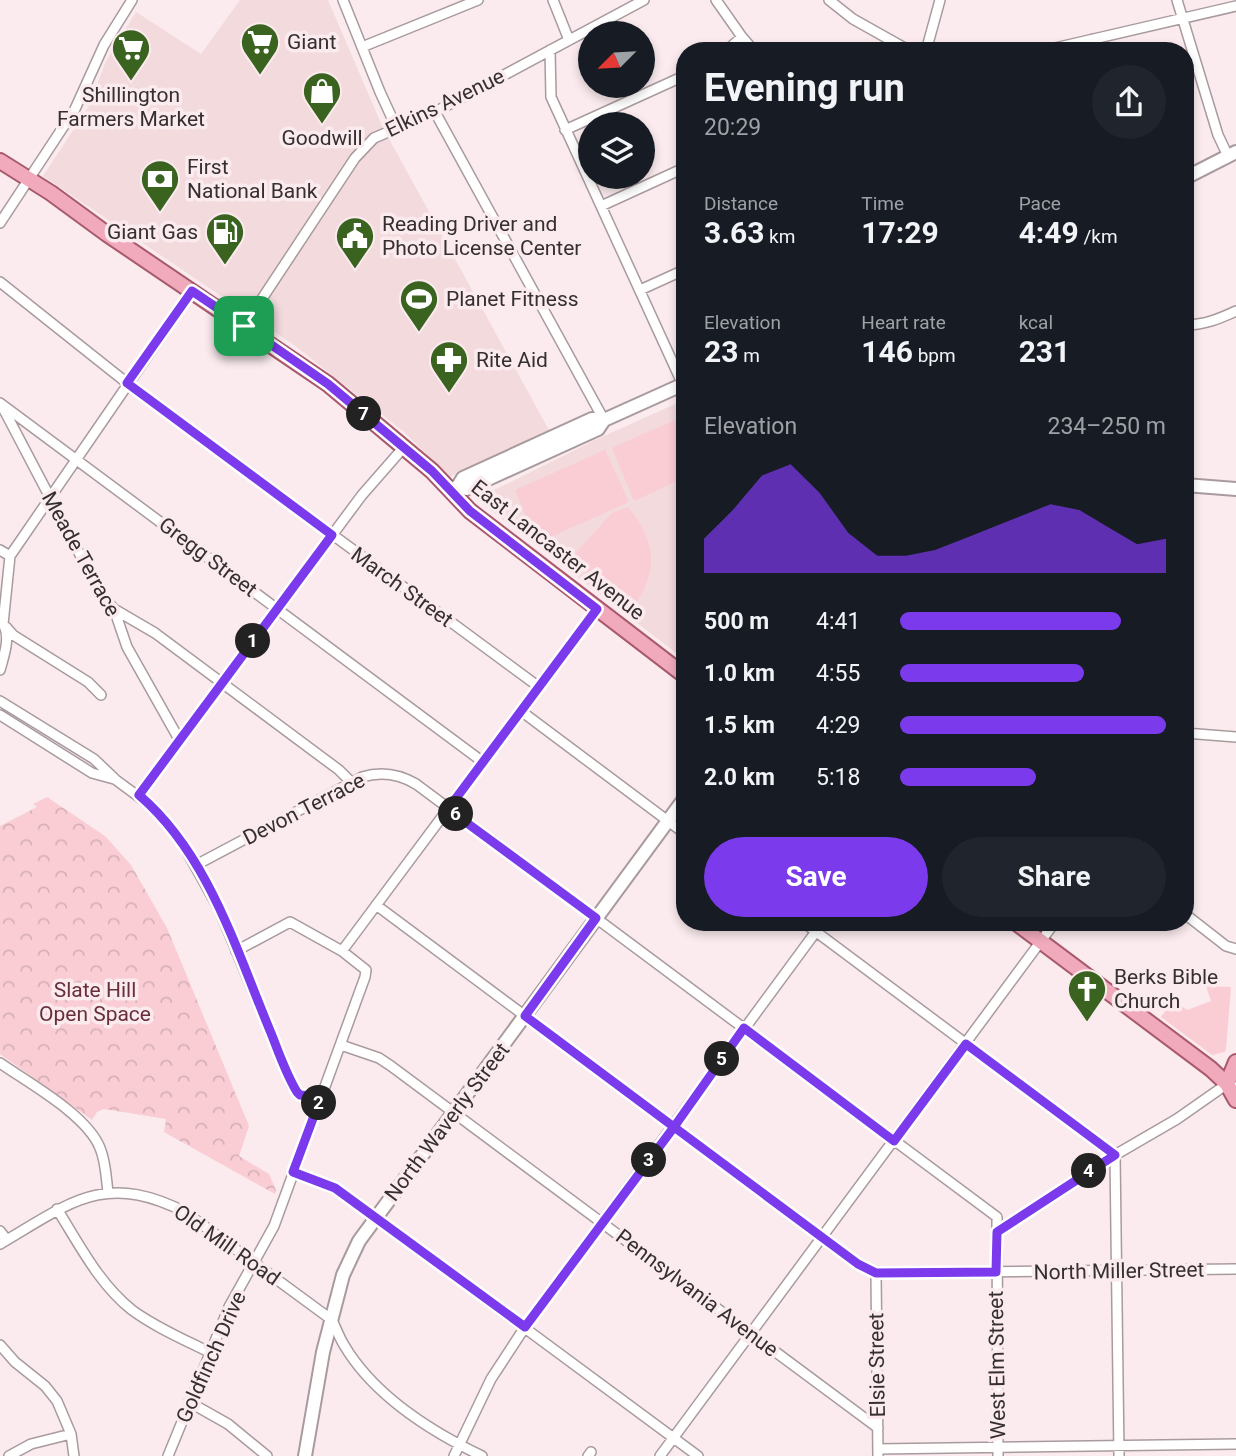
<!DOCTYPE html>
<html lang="en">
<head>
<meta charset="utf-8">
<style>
  :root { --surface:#171b24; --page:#20242c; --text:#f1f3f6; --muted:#9ea1a6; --accent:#7c3aed }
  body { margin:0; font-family:Roboto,sans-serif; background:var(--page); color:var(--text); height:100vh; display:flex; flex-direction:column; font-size:26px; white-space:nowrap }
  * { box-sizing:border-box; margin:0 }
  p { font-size:23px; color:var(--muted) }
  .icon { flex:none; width:38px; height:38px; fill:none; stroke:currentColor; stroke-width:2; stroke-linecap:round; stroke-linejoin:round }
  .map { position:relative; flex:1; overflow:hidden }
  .drawer { position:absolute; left:676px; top:42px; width:518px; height:889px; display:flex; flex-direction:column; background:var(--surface); border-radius:28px; box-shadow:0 4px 10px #0003 }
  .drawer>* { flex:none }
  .needle { width:46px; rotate:246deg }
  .controls { position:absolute; left:578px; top:21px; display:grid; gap:14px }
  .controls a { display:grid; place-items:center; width:77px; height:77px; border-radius:50%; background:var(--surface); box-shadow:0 4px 10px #0003; font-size:35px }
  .pin { position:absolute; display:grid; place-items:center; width:60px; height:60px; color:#fff; margin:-30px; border-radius:14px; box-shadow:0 4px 10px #0006 }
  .km { position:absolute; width:35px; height:35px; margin:-18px; border-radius:50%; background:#222; color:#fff; font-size:19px; line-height:35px; text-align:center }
  .round { display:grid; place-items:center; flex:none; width:74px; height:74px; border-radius:37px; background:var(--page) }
  .summary { display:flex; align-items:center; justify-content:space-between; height:119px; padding:0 28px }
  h1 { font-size:38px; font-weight:700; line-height:52px }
  .stats { display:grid; grid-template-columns:repeat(3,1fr); gap:10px; height:119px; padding:7px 28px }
  .stats div { display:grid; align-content:center }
  .stats b { font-size:30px; font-weight:700 }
  .stats small { font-size:19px; font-weight:400 }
  .stats p { font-size:19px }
  .chart { height:196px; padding:14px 28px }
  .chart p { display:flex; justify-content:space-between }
  .chart svg { width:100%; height:126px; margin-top:7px; fill:var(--accent); opacity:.7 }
  .button { display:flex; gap:14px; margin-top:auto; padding:14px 28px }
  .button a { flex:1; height:80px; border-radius:42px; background:var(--accent); color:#fff; font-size:28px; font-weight:700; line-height:80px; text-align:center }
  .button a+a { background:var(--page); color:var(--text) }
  ul { padding:0 28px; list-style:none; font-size:23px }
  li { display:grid; grid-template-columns:112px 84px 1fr; align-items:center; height:52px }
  li i { height:18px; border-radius:9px; background:var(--accent) }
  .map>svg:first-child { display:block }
  .built { fill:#f2dadd }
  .grass { fill:#facdd5 }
  .park { fill:url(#park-crowns) }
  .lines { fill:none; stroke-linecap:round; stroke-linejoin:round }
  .street-casing { stroke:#a99b9d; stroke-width:12 }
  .secondary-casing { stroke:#a99b9d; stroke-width:16 }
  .primary-casing { stroke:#a85a6c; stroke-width:18 }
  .street { stroke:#fff; stroke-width:9 }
  .secondary { stroke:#fff; stroke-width:12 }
  .primary { stroke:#f0aabb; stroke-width:14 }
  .route-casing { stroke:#fff; stroke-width:14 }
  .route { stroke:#7c3aed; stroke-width:9 }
  .labels { text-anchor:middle; stroke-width:7; stroke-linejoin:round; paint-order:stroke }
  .poi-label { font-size:21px; fill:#352f30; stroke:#fbebee; text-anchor:start }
  .street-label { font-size:21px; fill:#352f30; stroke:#fbebee }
  .park-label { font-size:21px; fill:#672e3c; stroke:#fbebee }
</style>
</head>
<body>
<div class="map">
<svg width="1236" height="1456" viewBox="0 0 1236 1456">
  <defs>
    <pattern id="park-crowns" width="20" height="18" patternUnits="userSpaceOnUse" patternTransform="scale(1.75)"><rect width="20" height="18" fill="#facdd5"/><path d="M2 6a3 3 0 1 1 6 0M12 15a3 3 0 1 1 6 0" fill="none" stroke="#d7b0b7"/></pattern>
  </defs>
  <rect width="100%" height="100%" fill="#fbebee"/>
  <path class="built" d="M 240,0 L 328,0 L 383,128 L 550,432 L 450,477 L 403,431 L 294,345 L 43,176 L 89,106 L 106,61 L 136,12 L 201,54 Z
    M 684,400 L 684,659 L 476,499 L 591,442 Z"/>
  <path class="grass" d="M 684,416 L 684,478 L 634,501 L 612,448 Z
    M 605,450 L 629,502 L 537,543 L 515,490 Z
    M 628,507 C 657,543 659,569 633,608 L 574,564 L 573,556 L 612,513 Z
    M 1206,986 L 1231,987 L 1226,1049 L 1225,1052 L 1212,1055 L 1161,1017 L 1173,1000 L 1187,1010 L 1211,1001 Z"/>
  <path class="park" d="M 47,797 L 105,836 L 131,865 L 167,928 L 249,1126 L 239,1156 L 269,1174 L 276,1190 L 275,1194 L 164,1132 L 166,1119 L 104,1109 L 97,1112 L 92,1120 L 0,1054 L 0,826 L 37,807 L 33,804 Z"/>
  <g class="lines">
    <g class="street-casing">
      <path id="street" d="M 343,0 L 380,92 L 397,129
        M 553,0 L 569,40
        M 716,0 L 742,37 L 754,51
        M 829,0 L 853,19 L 910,51
        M 1177,0 L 1218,135 L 1228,156
        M 1093,39 L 1095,51
        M 362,47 L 478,0
        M 550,50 L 551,97 L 683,385
        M 726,51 L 742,37
        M 926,51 L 940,0
        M 1042,51 L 1236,6
        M 435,112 L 604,420
        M 565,130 L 684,76
        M 601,206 L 684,168
        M 0,223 L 75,109 L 104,45 L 132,0
        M 0,282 L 127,383 L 539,687
        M 640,290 L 684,270
        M 1185,325 C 1204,325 1219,319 1236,311
        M 244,326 L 355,158 L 374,138 L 435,112 L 644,0
        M 0,403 L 483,762
        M 2,406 L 99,591 L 114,609 L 127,647 L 180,741
        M 0,550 L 10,556
        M 114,609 L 155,633 L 339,770 L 351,782
        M 6,627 L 13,635 L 88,682 L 101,695
        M 0,670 C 4,656 11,636 3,624 L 10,556 L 192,291
        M 0,701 L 94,759 L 116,780 L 154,808 L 180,839 L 219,909 L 292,1085 L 300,1095 L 321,1097
        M 521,711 L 684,833
        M 0,715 L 92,773 L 114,779
        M 1185,733 L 1236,737
        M 139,795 L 362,495 L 404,447
        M 196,865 L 362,777 C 382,771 399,774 416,784 L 997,1217 L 998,1456
        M 376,905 L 858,1264 L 876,1273 L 1236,1269
        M 1185,914 L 1226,946 L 1236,949
        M 803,922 L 1115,1155 L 1119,1456
        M 342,951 L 597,609
        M 341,1045 L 379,1058 L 391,1066 L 878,1428
        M 0,1063 C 30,1084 87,1115 100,1148 C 106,1162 106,1178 108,1192
        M 293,1172 L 338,1190 L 698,1456
        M 57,1209 C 79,1244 99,1284 132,1310 C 155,1327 183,1339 209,1352
        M 0,1231 L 7,1240
        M 997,1232 L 1115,1155 L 1177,1119 L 1227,1084 L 1232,1085
        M 0,1244 C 70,1203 104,1171 185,1212 L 332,1320 C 336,1328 339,1337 344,1345 C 374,1396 430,1431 482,1456
        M 876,1273 L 878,1456
        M 0,1345 L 15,1362 L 45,1386 L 57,1401 L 71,1434 L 74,1456
        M 189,1402 L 228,1424 L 267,1456
        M 878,1449 L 1236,1444
        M 9,1456 L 31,1444 L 71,1434
        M 168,1456 L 229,1307 L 274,1226 L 365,977 L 366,970 L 342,951 L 290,922 L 236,951
        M 454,1456 L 491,1379 L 525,1327 L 823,922
        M 588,1456 L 591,1452
        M 660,1456 L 1055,922"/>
    </g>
    <g class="secondary-casing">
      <path id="secondary" d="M 1185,178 L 1236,152
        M 1185,485 L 1236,489
        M 458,486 L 463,478 L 592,419 L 604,420 L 684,384
        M 451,489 L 458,486 L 466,489 L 598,429 L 604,420
        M 305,1456 L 323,1352 L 343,1275 L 359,1241 L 684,799"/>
    </g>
    <g class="primary-casing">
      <path id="primary" d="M 0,161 L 51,193 L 107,234 L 328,384 L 432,471 L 470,511 L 684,675
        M 1015,922 L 1211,1069 L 1227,1084 L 1236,1100
        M 1227,1084 L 1236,1062"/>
    </g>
    <use href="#street" class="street"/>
    <use href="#secondary" class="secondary"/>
    <use href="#primary" class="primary"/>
  </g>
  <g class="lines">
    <g class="route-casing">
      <path id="route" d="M 244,326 L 192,291 L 127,383 L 332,535 L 139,795 C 209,855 236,950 271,1033 C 279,1053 286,1074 297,1092 L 300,1095 L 321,1097 L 293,1172 L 335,1188 L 525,1327 L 674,1127 L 858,1264 L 876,1273 L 996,1272 L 997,1232 L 1115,1155 L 966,1044 L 894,1141 L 744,1028 L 674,1127 L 525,1016 L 596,918 L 448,809 L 597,609 L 470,511 L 432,471 L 328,384 L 244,326"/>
    </g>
    <use href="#route" class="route"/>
  </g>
  <defs>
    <g id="supermarket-pin" transform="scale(2.0125)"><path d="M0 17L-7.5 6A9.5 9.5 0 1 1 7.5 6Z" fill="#3a6320" stroke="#fbebee"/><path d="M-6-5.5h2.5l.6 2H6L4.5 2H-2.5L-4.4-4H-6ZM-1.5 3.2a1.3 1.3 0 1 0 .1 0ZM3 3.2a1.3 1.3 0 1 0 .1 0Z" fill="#fff"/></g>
    <g id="shop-pin" transform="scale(2.0125)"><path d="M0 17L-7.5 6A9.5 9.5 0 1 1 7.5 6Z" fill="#3a6320" stroke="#fbebee"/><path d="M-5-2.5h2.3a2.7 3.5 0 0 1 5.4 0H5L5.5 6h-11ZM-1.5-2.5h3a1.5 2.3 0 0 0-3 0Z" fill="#fff"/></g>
    <g id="bank-pin" transform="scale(2.0125)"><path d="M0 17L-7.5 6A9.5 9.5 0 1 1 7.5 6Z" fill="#3a6320" stroke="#fbebee"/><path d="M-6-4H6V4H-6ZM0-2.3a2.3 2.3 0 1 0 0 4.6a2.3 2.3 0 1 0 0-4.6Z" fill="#fff"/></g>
    <g id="fuel-pin" transform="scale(2.0125)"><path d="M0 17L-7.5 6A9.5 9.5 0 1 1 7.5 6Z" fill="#3a6320" stroke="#fbebee"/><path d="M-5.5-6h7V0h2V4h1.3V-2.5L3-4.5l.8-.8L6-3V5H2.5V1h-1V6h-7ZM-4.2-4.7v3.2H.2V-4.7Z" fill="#fff"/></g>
    <g id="civic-pin" transform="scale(2.0125)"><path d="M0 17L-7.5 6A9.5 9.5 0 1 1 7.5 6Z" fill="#3a6320" stroke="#fbebee"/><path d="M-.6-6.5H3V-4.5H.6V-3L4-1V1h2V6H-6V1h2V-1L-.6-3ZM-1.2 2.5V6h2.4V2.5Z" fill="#fff"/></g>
    <g id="stadium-pin" transform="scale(2.0125)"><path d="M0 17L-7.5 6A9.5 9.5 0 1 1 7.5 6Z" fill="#3a6320" stroke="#fbebee"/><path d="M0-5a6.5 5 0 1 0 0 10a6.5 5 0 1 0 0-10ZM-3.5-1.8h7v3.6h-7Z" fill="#fff"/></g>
    <g id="pharmacy-pin" transform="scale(2.0125)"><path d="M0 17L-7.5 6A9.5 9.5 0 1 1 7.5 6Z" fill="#3a6320" stroke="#fbebee"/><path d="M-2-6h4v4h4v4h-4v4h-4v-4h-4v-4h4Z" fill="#fff"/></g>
    <g id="church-pin" transform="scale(2.0125)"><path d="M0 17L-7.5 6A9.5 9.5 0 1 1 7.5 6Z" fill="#3a6320" stroke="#fbebee"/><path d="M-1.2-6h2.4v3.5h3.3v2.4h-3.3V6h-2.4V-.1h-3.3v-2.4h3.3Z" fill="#fff"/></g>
  </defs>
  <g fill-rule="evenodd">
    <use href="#supermarket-pin" x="260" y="42"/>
    <use href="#supermarket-pin" x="131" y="48"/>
    <use href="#shop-pin" x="322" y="91"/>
    <use href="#bank-pin" x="160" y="179"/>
    <use href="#fuel-pin" x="225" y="232"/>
    <use href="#civic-pin" x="355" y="236"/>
    <use href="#stadium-pin" x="419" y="299"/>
    <use href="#pharmacy-pin" x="449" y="360"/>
    <use href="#church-pin" x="1087" y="989"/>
  </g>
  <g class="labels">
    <g class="poi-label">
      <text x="287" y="49">Giant</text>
      <text x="131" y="102" text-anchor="middle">Shillington<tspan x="131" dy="24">Farmers Market</tspan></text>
      <text x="322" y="145" text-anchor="middle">Goodwill</text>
      <text x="187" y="174">First<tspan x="187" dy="24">National Bank</tspan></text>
      <text x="382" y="231">Reading Driver and<tspan x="382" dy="24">Photo License Center</tspan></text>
      <text x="198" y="239" text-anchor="end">Giant Gas</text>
      <text x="446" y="306">Planet Fitness</text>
      <text x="476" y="367">Rite Aid</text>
      <text x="1114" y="984">Berks Bible<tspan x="1114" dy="24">Church</tspan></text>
    </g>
    <g class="street-label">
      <text transform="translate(445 103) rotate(-26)" y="7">Elkins Avenue</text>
      <text transform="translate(558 550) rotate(38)" y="7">East Lancaster Avenue</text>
      <text transform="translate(81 554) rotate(61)" y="7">Meade Terrace</text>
      <text transform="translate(208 557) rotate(37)" y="7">Gregg Street</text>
      <text transform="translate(402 587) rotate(36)" y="7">March Street</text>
      <text transform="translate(304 809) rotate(-27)" y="7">Devon Terrace</text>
      <text transform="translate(447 1122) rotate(-53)" y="7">North Waverly Street</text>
      <text transform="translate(227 1245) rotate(35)" y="7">Old Mill Road</text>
      <text transform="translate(1119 1271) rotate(-1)" y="7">North Miller Street</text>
      <text transform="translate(697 1293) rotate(37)" y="7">Pennsylvania Avenue</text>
      <text transform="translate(211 1357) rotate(-66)" y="7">Goldfinch Drive</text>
      <text transform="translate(877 1365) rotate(-91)" y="7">Elsie Street</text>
      <text transform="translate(997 1365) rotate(-91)" y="7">West Elm Street</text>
    </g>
    <g class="park-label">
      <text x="95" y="997">Slate Hill<tspan x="95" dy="24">Open Space</tspan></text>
    </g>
  </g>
</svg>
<div class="controls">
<a><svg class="needle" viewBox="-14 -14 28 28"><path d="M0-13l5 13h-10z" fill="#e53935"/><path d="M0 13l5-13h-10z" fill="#9ea1a6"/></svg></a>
<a><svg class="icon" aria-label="layers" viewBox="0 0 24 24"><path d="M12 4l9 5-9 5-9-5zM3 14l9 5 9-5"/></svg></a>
</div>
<div class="pin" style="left:244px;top:326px;background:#1e9e55"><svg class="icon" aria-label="arrive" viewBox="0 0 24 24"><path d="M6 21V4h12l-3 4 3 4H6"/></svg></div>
<b class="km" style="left:253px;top:641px">1</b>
<b class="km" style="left:319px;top:1103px">2</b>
<b class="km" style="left:649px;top:1160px">3</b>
<b class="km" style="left:1089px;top:1171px">4</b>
<b class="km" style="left:722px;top:1059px">5</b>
<b class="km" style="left:456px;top:814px">6</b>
<b class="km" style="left:364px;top:414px">7</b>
<section class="drawer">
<div class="summary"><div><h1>Evening run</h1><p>20:29</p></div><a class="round"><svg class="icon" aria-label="share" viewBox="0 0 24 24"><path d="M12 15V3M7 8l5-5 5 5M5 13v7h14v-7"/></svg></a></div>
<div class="stats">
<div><p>Distance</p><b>3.63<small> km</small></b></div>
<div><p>Time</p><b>17:29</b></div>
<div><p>Pace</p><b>4:49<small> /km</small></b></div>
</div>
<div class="stats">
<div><p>Elevation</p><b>23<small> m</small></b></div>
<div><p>Heart rate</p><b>146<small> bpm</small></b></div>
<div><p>kcal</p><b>231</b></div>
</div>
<div class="chart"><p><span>Elevation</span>234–250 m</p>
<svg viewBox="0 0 160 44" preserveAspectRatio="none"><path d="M0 44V32L10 22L20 10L30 6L40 16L50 30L60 38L70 38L80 36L90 32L100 28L110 24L120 20L130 22L140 28L150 34L160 32V44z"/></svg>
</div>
<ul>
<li><b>500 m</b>4:41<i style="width:83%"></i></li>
<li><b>1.0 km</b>4:55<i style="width:69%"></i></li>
<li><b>1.5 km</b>4:29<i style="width:100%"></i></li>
<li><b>2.0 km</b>5:18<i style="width:51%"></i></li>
</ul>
<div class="button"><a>Save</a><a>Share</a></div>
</section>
</div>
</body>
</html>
